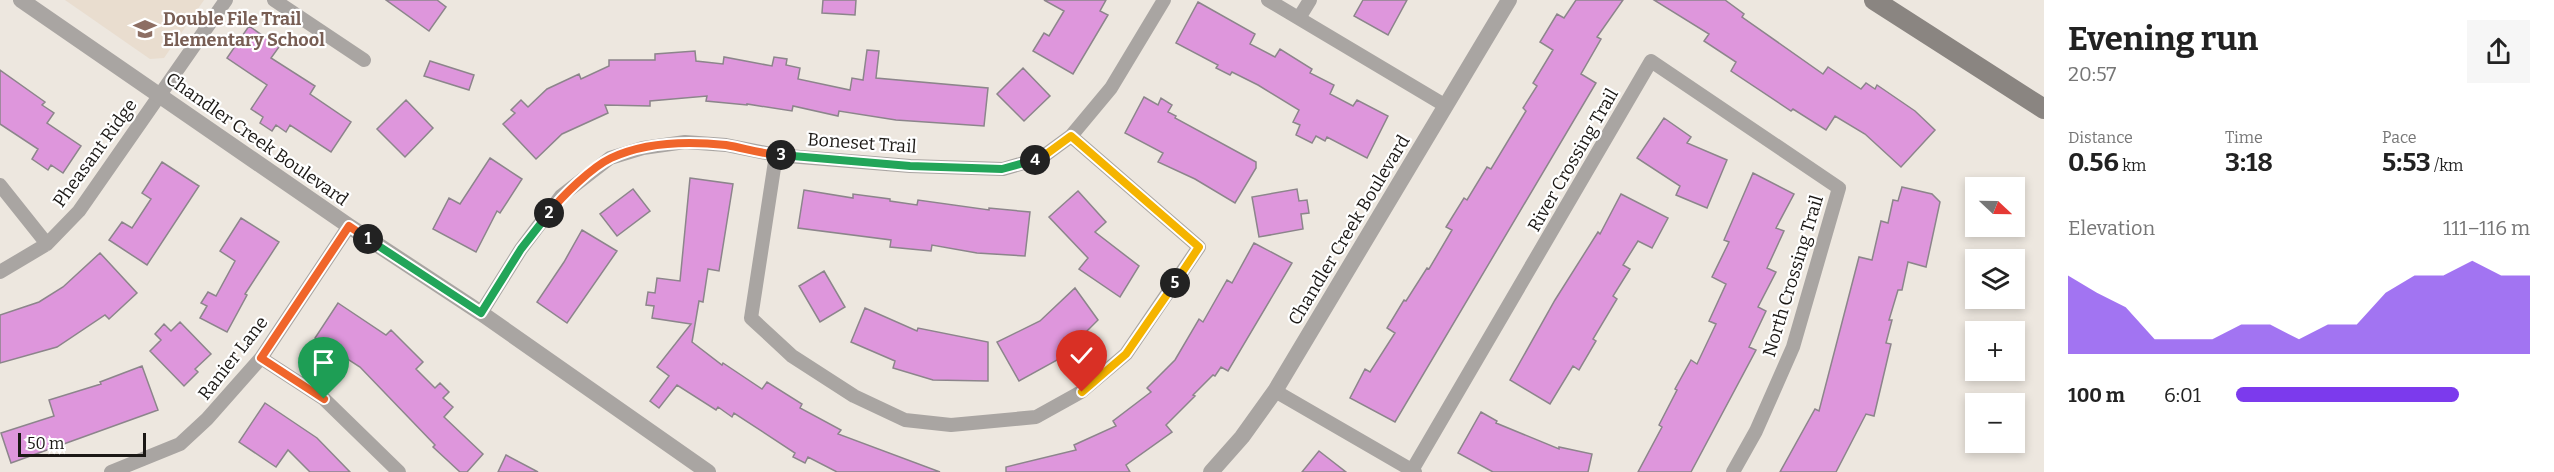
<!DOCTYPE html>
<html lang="en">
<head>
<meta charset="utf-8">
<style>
  :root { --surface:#fff; --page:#f6f6f6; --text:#222; --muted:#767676; --accent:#7c3aed }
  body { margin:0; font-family:Bitter,serif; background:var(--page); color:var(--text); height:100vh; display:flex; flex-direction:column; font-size:22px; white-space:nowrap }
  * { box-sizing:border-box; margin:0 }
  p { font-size:20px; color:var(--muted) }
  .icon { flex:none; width:33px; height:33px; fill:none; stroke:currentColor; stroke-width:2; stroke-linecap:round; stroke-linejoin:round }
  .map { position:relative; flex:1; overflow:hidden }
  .panel { display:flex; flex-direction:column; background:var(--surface); width:510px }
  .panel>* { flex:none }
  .needle { width:39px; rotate:112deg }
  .fabs { position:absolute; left:1965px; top:177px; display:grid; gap:12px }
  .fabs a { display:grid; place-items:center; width:60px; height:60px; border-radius:0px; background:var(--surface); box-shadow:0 3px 9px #0003; font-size:30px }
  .scale { position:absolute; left:18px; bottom:15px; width:128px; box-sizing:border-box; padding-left:6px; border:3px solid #1b1815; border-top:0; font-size:16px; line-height:21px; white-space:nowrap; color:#1b1815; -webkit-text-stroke:4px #fff; paint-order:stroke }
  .pin { position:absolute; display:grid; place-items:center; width:51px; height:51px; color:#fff; margin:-62px -26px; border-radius:50% 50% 50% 0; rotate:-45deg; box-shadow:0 0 6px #0007 }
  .pin .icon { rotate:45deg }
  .km { position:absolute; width:30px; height:30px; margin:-15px; border-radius:50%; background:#222; color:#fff; font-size:16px; line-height:30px; text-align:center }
  .round { display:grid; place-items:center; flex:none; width:63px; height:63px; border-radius:0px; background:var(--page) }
  .overview { display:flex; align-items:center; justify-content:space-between; height:102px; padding:0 24px }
  h1 { font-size:33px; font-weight:700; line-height:45px }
  .metrics { display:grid; grid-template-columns:repeat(3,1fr); gap:9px; height:102px; padding:6px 24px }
  .metrics div { display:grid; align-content:center }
  .metrics b { font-size:26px; font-weight:700 }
  .metrics small { font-size:16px; font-weight:400 }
  .metrics p { font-size:16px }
  .chart { height:168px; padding:12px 24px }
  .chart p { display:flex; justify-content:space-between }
  .chart svg { width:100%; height:108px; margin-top:6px; fill:var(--accent); opacity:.7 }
  ul { padding:0 24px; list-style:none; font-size:20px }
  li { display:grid; grid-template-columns:96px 72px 1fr; align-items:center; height:45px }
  li i { height:15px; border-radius:8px; background:var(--accent) }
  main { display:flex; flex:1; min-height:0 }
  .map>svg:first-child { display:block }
  .built { fill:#e9ddcf }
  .building { fill:#de96dc; stroke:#8c858b; stroke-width:1.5 }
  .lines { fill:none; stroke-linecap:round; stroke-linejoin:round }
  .minor { stroke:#a9a5a2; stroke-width:14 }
  .tertiary { stroke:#a9a5a2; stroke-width:16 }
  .secondary { stroke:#8a8581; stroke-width:20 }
  .split-1-casing { stroke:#fff; stroke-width:12 }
  .split-2-casing { stroke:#fff; stroke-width:12 }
  .split-3-casing { stroke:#fff; stroke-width:12 }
  .split-4-casing { stroke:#fff; stroke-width:12 }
  .split-5-casing { stroke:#fff; stroke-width:12 }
  .split-6-casing { stroke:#fff; stroke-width:12 }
  .split-1 { stroke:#f0652b; stroke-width:8 }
  .split-2 { stroke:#22a559; stroke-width:8 }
  .split-3 { stroke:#f0652b; stroke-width:8 }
  .split-4 { stroke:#22a559; stroke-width:8 }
  .split-5 { stroke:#f5b400; stroke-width:8 }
  .split-6 { stroke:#f5b400; stroke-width:8 }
  .labels { text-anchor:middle; stroke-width:4.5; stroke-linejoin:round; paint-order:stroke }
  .education-label { font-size:18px; font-weight:bold; fill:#785e54; stroke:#fff; text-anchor:start }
  .street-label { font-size:18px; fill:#1b1815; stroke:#fff }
</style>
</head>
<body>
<main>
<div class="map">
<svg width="2044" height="472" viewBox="0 0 2044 472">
  <rect width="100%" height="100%" fill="#ede7df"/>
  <path class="built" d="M 65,0 L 204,0 L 164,58 L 150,59 Z"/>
  <path class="building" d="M 386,0 L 437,0 L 446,7 L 429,31 Z
    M 823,0 L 856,0 L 855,15 L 822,13 Z
    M 1044,0 L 1106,0 L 1100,11 L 1108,15 L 1073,74 L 1033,51 L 1044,33 L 1049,36 L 1064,11 Z
    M 1363,0 L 1407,0 L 1388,35 L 1354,16 Z
    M 1576,0 L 1623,0 L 1597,37 L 1601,39 L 1581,74 L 1596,83 L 1395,422 L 1350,398 L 1365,369 L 1370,372 L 1395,333 L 1387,328 L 1404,300 L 1406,301 L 1427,268 L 1429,269 L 1452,230 L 1446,227 L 1464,198 L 1467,200 L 1487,167 L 1491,169 L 1526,111 L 1523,108 L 1537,86 L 1533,83 L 1553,50 L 1540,42 L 1557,14 L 1564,18 Z
    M 1654,0 L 1725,0 L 1744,14 L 1742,17 L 1823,74 L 1828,67 L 1861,89 L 1866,83 L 1875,89 L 1877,85 L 1915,111 L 1935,130 L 1901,167 L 1865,134 L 1835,116 L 1826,130 L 1793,109 L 1791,111 L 1731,71 L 1736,62 L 1704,41 L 1709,34 Z
    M 1198,2 L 1255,34 L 1250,44 L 1275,57 L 1280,49 L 1312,69 L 1310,73 L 1334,85 L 1330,94 L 1353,106 L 1357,100 L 1388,116 L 1367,158 L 1327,137 L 1325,141 L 1316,136 L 1312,143 L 1296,135 L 1300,125 L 1293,122 L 1299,110 L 1258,85 L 1232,72 L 1230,75 L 1216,68 L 1218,65 L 1176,43 Z
    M 249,26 L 279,47 L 271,58 L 315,86 L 310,94 L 351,122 L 331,152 L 290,125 L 286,132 L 276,125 L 272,131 L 260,123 L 263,117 L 251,109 L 267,85 L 227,58 Z
    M 867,50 L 879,51 L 876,78 L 988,88 L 984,126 L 896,120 L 839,111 L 838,116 L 793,106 L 792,111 L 747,104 L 747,105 L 706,101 L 707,96 L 650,101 L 650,106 L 605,105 L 608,113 L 562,134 L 536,159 L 503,124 L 515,113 L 511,110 L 521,100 L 528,107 L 547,89 L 579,74 L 581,79 L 609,66 L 609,60 L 655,60 L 655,54 L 695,51 L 696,61 L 723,64 L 724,57 L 772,66 L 774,57 L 787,59 L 786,65 L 800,68 L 798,79 L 850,90 L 852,78 L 863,80 Z
    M 430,61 L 474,75 L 469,90 L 424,76 Z
    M 1023,68 L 1050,96 L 1024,121 L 997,94 Z
    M 0,70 L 45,102 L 42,105 L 54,113 L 47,123 L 81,146 L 63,173 L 51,165 L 48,170 L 32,159 L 38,149 L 0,124 Z
    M 1144,97 L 1158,105 L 1161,98 L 1172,105 L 1168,112 L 1176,116 L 1175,118 L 1256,162 L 1256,168 L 1235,203 L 1195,179 L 1158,162 L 1163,153 L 1125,133 Z
    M 406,100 L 433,128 L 405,157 L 377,129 Z
    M 1664,118 L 1691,137 L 1687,143 L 1727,160 L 1707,208 L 1676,195 L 1680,186 L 1637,158 Z
    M 490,158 L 522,179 L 500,213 L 497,211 L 476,252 L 433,229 L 449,198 L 460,204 Z
    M 162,162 L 199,186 L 147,265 L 109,240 L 122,222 L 132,228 L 151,199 L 142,193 Z
    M 1753,173 L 1794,194 L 1776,228 L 1784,231 L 1767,268 L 1776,272 L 1758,307 L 1766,311 L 1749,347 L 1756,350 L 1691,472 L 1638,472 L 1662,427 L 1659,425 L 1677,390 L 1675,389 L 1691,360 L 1697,364 L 1716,324 L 1709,321 L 1726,284 L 1712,277 L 1729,242 L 1724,240 Z
    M 690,178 L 733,184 L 719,271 L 708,269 L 703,302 L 699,301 L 692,342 L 722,365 L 723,363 L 762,389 L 767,382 L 802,404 L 800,408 L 841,430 L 838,434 L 940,472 L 837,472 L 808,457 L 805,463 L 793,457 L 795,453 L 734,413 L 732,417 L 718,407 L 716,410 L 677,385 L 659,408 L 650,401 L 669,376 L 657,367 L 691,324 L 652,318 L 654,306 L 646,305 L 648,292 L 655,293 L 657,278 L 680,281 Z
    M 1902,187 L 1932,194 L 1940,202 L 1926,267 L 1908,262 L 1902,290 L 1898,290 L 1889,320 L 1892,320 L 1886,343 L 1891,344 L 1874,416 L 1866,414 L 1836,472 L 1780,472 L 1815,409 L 1819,411 L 1859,257 L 1872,260 L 1881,221 L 1888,223 L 1893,200 L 1898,201 Z
    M 633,189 L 650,211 L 617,236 L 600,214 Z
    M 1297,189 L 1299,201 L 1307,200 L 1309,213 L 1301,214 L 1303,229 L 1259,237 L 1252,197 Z
    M 804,190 L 853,198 L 853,194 L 890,199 L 890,201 L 917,205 L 918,200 L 989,210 L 989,208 L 1030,212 L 1025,256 L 977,253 L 932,245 L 931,251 L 890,247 L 891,240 L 798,228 Z
    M 1078,191 L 1106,222 L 1095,232 L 1139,266 L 1120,297 L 1079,269 L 1088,258 L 1049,217 Z
    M 1621,194 L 1668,218 L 1652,248 L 1638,241 L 1623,265 L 1630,269 L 1613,296 L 1617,299 L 1593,339 L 1596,341 L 1579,370 L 1573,366 L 1550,404 L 1510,380 L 1555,300 L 1598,232 L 1600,234 Z
    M 241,218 L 279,242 L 245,294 L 247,295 L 227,332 L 200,318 L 207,306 L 201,303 L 208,292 L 216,296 L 235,261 L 220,251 Z
    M 582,230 L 617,251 L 567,323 L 537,302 L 564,262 Z
    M 1254,243 L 1292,263 L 1228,371 L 1221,367 L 1215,376 L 1213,375 L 1193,395 L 1195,396 L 1166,425 L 1172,432 L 1126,465 L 1130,472 L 1006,472 L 1006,467 L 1076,450 L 1074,445 L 1116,426 L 1113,421 L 1151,392 L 1147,388 L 1175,360 L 1199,319 L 1203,322 L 1227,280 L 1232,283 Z
    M 100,253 L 137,293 L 109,319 L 105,315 L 57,347 L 0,363 L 0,315 L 39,302 L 63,287 Z
    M 824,271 L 845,307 L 820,322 L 799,286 Z
    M 1075,288 L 1098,320 L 1059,359 L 1019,381 L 997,342 L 1040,321 Z
    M 338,303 L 386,335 L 391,330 L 423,362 L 416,369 L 435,388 L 440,383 L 449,392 L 443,398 L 453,407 L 444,417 L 483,454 L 467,472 L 460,472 L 433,447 L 435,445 L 360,367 L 315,338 Z
    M 865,308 L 917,331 L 918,328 L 988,342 L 988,381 L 933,380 L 893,368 L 895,361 L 851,342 Z
    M 180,322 L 211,354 L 195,369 L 198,372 L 184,386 L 150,351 L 161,340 L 155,334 L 164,324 L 171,331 Z
    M 142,366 L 158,410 L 11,463 L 1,433 L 54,416 L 49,400 L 101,384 L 100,382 Z
    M 265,403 L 317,438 L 350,472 L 310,472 L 288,450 L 276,467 L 239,442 Z
    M 1481,412 L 1497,421 L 1496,423 L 1559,449 L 1559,447 L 1592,454 L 1588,472 L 1493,472 L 1458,453 Z
    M 1319,451 L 1346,472 L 1302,472 Z
    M 506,455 L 538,472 L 498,472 Z"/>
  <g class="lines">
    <path class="minor" d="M 274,0 L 364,60
      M 1268,0 L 1446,106
      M 1299,18 L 1310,0
      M 776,155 L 751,318 L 792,356 L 854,396 L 905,420 L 951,425 L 1036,417 L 1081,392 L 1126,354 L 1199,247 L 1071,136
      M 0,185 L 47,244
      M 0,272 L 47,244 L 79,211 L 226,0
      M 481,313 L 521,249 L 561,196 L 610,158 L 643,148 L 685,142 L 726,145 L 776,155 L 910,166 L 1003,169 L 1041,158 L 1071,136 L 1111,88 L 1164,0
      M 261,358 L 324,399 L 399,472
      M 1275,391 L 1415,472
      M 111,472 L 180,444 L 207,419 L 261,358 L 349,226
      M 1411,472 L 1651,61 L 1839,188 L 1793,347 L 1756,431 L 1733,472"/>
    <path class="tertiary" d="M 21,0 L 349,226 L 481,313 L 708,472
      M 1211,472 L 1242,437 L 1275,391 L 1509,0"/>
    <path class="secondary" d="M 1874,0 L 2044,109"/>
  </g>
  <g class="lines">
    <g class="split-1-casing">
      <path id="split-1" d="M 324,399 L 261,358 L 349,226 L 368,239"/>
    </g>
    <g class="split-2-casing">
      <path id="split-2" d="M 368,239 L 481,313 L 521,249 L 549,213"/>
    </g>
    <g class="split-3-casing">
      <path id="split-3" d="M 549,213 C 562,196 592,167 611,158 C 645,142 689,141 726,145 C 744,148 762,154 781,155"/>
    </g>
    <g class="split-4-casing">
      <path id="split-4" d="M 781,155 L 910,166 L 1002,169 L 1035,160"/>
    </g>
    <g class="split-5-casing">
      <path id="split-5" d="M 1035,160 L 1041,158 L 1071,136 L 1199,247 L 1175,283"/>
    </g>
    <g class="split-6-casing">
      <path id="split-6" d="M 1082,392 L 1126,354 L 1175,283"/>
    </g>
    <use href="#split-1" class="split-1"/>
    <use href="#split-2" class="split-2"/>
    <use href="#split-3" class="split-3"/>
    <use href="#split-4" class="split-4"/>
    <use href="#split-5" class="split-5"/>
    <use href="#split-6" class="split-6"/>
  </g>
  <defs>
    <g id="school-bare" transform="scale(1.8)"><path d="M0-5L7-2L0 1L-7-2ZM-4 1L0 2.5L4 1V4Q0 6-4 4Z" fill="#8d6e63" stroke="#fff" stroke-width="2.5" paint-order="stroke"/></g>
  </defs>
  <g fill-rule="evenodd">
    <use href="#school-bare" x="145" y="29"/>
  </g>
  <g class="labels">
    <g class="education-label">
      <text x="163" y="25">Double File Trail<tspan x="163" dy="21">Elementary School</tspan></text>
    </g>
    <g class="street-label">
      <text transform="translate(257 139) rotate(35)" y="6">Chandler Creek Boulevard</text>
      <text transform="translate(862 143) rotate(4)" y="6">Boneset Trail</text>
      <text transform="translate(95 153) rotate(-54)" y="6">Pheasant Ridge</text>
      <text transform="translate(1573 160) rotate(-60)" y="6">River Crossing Trail</text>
      <text transform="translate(1349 230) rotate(-59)" y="6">Chandler Creek Boulevard</text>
      <text transform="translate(1793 276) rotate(-73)" y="6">North Crossing Trail</text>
      <text transform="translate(233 358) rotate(-52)" y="6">Ranier Lane</text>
    </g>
  </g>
</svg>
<div class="fabs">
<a><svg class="needle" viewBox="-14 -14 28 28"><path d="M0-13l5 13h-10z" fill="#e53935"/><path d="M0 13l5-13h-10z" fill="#767676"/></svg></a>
<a><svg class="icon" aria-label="layers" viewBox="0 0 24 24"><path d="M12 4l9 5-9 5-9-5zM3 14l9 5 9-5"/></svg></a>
<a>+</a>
<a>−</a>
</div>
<div class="scale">50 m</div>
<div class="pin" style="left:324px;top:399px;background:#1e9e55"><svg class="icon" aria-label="arrive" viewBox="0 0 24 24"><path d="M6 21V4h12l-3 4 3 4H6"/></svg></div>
<div class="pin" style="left:1082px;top:392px;background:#d93025"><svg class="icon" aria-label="check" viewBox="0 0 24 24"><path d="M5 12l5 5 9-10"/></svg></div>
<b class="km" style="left:368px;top:239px">1</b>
<b class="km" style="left:549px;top:213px">2</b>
<b class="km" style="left:781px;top:155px">3</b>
<b class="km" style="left:1035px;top:160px">4</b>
<b class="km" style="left:1175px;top:283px">5</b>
</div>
<section class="panel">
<div class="overview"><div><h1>Evening run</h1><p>20:57</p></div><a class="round"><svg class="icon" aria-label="share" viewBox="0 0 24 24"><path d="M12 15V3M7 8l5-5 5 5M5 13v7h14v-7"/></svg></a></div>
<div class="metrics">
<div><p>Distance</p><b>0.56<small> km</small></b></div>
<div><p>Time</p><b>3:18</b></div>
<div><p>Pace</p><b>5:53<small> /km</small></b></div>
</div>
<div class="chart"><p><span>Elevation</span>111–116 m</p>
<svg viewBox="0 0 160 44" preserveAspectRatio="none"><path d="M0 44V12L10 19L20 25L30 38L40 38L50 38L60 32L70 32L80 38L90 32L100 32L110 19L120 12L130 12L140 6L150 12L160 12V44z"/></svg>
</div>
<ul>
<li><b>100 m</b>6:01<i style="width:76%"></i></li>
</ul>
</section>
</main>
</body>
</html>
